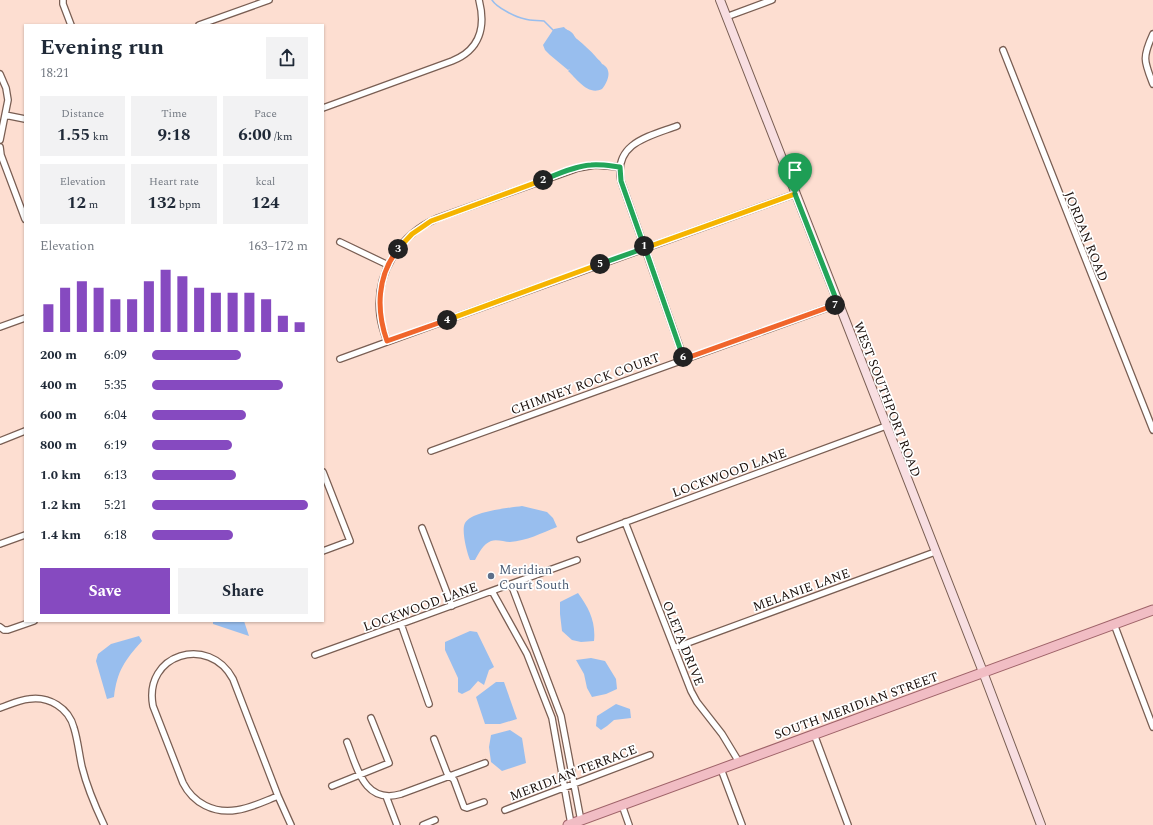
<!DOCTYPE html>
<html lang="en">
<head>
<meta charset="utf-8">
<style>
  :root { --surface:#fff; --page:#f2f2f3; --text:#1f2937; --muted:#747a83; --accent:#864ac0 }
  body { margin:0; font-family:Spectral,serif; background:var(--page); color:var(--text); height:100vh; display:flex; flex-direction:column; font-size:15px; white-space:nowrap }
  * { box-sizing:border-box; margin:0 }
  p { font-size:13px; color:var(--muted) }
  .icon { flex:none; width:22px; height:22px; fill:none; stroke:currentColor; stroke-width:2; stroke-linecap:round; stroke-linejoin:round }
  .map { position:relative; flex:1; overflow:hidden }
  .panel { position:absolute; left:24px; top:24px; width:300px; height:598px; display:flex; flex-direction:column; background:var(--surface); border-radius:0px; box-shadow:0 1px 3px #0004 }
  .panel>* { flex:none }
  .pin { position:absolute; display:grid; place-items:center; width:34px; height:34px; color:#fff; margin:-41px -17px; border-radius:50% 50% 50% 0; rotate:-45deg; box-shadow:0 0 4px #0007 }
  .pin .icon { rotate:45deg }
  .km { position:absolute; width:20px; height:20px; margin:-10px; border-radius:50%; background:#222; color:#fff; font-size:11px; line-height:20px; text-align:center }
  .round { display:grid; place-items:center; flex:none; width:42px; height:42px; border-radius:0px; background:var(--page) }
  .summary { display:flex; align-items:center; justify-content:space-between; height:68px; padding:0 16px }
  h1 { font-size:22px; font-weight:700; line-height:30px }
  .metrics { display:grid; grid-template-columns:repeat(3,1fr); gap:6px; height:68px; padding:4px 16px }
  .metrics div { display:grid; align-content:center; border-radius:0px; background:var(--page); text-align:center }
  .metrics b { font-size:17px; font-weight:700 }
  .metrics small { font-size:11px; font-weight:400 }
  .metrics p { font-size:11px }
  .chart { height:112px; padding:8px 16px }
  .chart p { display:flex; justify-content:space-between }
  .chart svg { width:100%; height:72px; margin-top:4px; stroke:var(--accent); stroke-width:6 }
  .cta { display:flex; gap:8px; margin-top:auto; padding:8px 16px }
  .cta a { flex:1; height:46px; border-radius:0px; background:var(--accent); color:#fff; font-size:16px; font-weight:700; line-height:46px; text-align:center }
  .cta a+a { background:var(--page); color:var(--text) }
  ul { padding:0 16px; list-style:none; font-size:13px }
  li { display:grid; grid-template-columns:64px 48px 1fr; align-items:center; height:30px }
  li i { height:10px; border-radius:5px; background:var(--accent) }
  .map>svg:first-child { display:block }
  .water { fill:#98beee }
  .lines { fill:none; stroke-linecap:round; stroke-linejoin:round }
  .stream { stroke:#98beee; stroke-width:1.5 }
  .minor-casing { stroke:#795e53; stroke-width:8 }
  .secondary-casing { stroke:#795e53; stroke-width:10 }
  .primary-casing { stroke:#9f6369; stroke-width:11 }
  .minor { stroke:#fff; stroke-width:5.5 }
  .secondary { stroke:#f8dee1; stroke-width:8 }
  .primary { stroke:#f1bdc4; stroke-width:9 }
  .split-1-casing { stroke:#fff; stroke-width:8 }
  .split-2-casing { stroke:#fff; stroke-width:8 }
  .split-3-casing { stroke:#fff; stroke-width:8 }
  .split-4-casing { stroke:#fff; stroke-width:8 }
  .split-5-casing { stroke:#fff; stroke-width:8 }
  .split-6-casing { stroke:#fff; stroke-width:8 }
  .split-7-casing { stroke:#fff; stroke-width:8 }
  .split-8-casing { stroke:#fff; stroke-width:8 }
  .split-1 { stroke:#f5b400; stroke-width:5 }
  .split-2 { stroke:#22a559; stroke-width:5 }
  .split-3 { stroke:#f5b400; stroke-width:5 }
  .split-4 { stroke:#f0652b; stroke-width:5 }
  .split-5 { stroke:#f5b400; stroke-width:5 }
  .split-6 { stroke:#22a559; stroke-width:5 }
  .split-7 { stroke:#f0652b; stroke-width:5 }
  .split-8 { stroke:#22a559; stroke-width:5 }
  .service-dot { fill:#5c6f8a; stroke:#fff; stroke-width:1.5 }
  .labels { text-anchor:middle; stroke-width:3.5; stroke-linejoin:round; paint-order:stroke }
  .street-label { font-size:13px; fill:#190e0a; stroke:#fff }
  .service-label { font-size:13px; fill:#4e5e75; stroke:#fff; text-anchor:start }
</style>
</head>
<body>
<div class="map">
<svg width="1153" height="825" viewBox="0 0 1153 825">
  <rect width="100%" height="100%" fill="#fdded1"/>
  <path class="water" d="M 564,27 C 566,30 569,30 571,32 C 574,34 575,38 577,39 C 584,45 590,50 596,57 C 598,60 600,60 602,64 C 613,69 608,82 602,89 C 588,96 577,79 568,71 L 570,69 L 568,70 L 550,55 L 545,50 L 543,45 L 553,30 L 554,29 Z
    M 522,506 L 547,512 L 553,518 L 557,527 C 542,533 526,541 510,542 C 504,542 497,539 491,541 C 483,544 479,553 475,560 L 470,560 C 467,553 461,530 465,523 C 472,511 509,508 522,506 Z
    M 578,593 C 589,608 596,622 594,641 L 581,642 L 572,640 L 562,631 L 560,614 L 560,602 Z
    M 213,621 L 244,621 L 249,636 L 213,624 Z
    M 470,631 L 477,632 L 494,667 L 489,670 L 484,685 L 478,681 L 470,690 L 462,694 L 458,692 L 458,678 L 445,650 L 445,642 Z
    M 139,636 L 142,641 C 125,660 117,671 114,697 L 107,699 L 96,661 L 98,654 L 111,644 Z
    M 591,658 L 605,661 L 616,679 L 617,689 L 606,694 L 592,697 L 587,688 L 584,674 L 576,660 Z
    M 496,682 L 504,682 L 517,719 L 500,724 L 485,724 L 476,697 Z
    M 616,704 L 630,709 L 631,718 L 614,720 L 607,726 L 601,730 L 596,726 L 597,716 Z
    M 510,730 L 522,738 L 526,763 L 502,771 L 491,762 L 489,747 L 491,735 Z"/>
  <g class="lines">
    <path class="stream" d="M 492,0 C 497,8 516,17 525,19 C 531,21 538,20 544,21 L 553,30"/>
    <g class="minor-casing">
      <path id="minor" d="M 63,0 L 63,4 L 71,25
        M 726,17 L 772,0
        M 199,25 L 269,0
        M 1153,34 C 1142,58 1144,61 1153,84
        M 1003,50 L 1153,430
        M 0,74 L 6,88 L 8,100 L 0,140
        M 323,108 L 452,61 C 480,50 486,27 479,0
        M 5,115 L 25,119
        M 677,126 C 650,136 613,143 621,181 L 684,359
        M 0,147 L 1,155 L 25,219
        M 340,242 L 388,265
        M 0,327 L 25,318
        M 387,341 C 384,333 381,324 380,315 C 375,273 400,234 438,218 L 578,168 L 595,165 L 620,167
        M 340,359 L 795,194
        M 0,441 L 25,431
        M 431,451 L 838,304
        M 323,472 L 350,541 L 323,551
        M 625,522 L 691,691 L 697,702 L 722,734 L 739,762
        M 422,528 L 452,606
        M 580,539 L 886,426
        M 0,544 L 25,535
        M 511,584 L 561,716 L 581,821
        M 492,591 L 527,654 L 552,718 L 571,824
        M 401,624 L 429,704
        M 1114,624 L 1153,727
        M 0,627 L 4,630 L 8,630 L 34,621
        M 674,648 L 935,552
        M 315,655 L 401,624 L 577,560
        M 0,708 C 9,705 19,700 29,699 C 49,696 69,708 74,728 C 78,741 79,754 82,767 C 87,787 95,806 104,825
        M 814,734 L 848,825
        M 434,739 L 447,773 L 454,780 L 464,807 L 467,808 L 484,802
        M 347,742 C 357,767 364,805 401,794 L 485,763
        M 721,769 L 742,825
        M 332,786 L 389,763 L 371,718
        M 278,796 C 265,801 251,808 237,810 C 214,814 193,803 183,783 L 153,706 C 143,654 209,634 233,679 L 278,796 L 291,825
        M 386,796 L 397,825
        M 622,805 L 629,825
        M 505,810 L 650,755
        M 423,825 L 435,820"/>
    </g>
    <g class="secondary-casing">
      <path id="secondary" d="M 720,0 L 983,672 L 1041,825"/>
    </g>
    <g class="primary-casing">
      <path id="primary" d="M 568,825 L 1153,610"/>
    </g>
    <use href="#minor" class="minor"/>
    <use href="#secondary" class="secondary"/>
    <use href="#primary" class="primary"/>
  </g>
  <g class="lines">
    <g class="split-1-casing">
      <path id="split-1" d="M 644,246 L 645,248 L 795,194"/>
    </g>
    <g class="split-2-casing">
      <path id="split-2" d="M 543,180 C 558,174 575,166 591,165 C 601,164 611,166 620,167 L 621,181 L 644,246"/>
    </g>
    <g class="split-3-casing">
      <path id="split-3" d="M 398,249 L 412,234 L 431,221 L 543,180"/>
    </g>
    <g class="split-4-casing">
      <path id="split-4" d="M 398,249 C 377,276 376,310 387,341 L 447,320"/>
    </g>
    <g class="split-5-casing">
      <path id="split-5" d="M 447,320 L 600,264"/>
    </g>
    <g class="split-6-casing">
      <path id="split-6" d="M 600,264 L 645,248 L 683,357"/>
    </g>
    <g class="split-7-casing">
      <path id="split-7" d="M 683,357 L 684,359 L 835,305"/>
    </g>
    <g class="split-8-casing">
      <path id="split-8" d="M 795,194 L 838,304 L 835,305"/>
    </g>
    <use href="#split-1" class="split-1"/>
    <use href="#split-2" class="split-2"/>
    <use href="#split-3" class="split-3"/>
    <use href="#split-4" class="split-4"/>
    <use href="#split-5" class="split-5"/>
    <use href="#split-6" class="split-6"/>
    <use href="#split-7" class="split-7"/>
    <use href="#split-8" class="split-8"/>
  </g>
  <circle class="service-dot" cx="491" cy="576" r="4"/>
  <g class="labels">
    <g class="street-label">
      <text transform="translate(1087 236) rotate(68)" y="5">JORDAN ROAD</text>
      <text transform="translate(585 383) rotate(-20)" y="5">CHIMNEY ROCK COURT</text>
      <text transform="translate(888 399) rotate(69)" y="5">WEST SOUTHPORT ROAD</text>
      <text transform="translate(729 472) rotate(-20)" y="5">LOCKWOOD LANE</text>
      <text transform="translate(801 589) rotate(-20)" y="5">MELANIE LANE</text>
      <text transform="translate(420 606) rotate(-20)" y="5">LOCKWOOD LANE</text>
      <text transform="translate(684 643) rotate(68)" y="5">OLETA DRIVE</text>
      <text transform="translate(856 705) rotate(-20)" y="5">SOUTH MERIDIAN STREET</text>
      <text transform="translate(573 772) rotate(-21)" y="5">MERIDIAN TERRACE</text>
    </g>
    <g class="service-label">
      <text x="499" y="574">Meridian<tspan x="499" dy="15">Court South</tspan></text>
    </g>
  </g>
</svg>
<div class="pin" style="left:795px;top:194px;background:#1e9e55"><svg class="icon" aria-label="arrive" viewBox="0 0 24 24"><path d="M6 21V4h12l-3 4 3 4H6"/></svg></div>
<b class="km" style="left:644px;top:246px">1</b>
<b class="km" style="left:543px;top:180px">2</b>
<b class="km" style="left:398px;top:249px">3</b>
<b class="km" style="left:447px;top:320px">4</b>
<b class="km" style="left:600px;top:264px">5</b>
<b class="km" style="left:683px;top:357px">6</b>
<b class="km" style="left:835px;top:305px">7</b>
<section class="panel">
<div class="summary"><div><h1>Evening run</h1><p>18:21</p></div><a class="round"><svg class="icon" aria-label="share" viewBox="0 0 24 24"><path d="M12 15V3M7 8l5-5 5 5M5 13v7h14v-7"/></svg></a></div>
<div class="metrics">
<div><p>Distance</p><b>1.55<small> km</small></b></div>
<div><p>Time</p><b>9:18</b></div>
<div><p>Pace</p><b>6:00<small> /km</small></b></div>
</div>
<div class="metrics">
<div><p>Elevation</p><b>12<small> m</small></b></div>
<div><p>Heart rate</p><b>132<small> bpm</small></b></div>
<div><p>kcal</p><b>124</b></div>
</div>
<div class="chart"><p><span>Elevation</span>163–172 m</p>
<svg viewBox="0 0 160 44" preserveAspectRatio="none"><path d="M5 44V27M15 44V17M25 44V13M35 44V17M45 44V24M55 44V24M65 44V13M75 44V6M85 44V10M95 44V17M105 44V20M115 44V20M125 44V20M135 44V24M145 44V34M155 44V38"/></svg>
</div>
<ul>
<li><b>200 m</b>6:09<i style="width:57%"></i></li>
<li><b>400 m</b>5:35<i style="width:84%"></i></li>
<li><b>600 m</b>6:04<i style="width:60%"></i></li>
<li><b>800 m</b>6:19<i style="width:51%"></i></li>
<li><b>1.0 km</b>6:13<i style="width:54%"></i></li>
<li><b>1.2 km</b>5:21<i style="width:100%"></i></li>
<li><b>1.4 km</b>6:18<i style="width:52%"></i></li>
</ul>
<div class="cta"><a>Save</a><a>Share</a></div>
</section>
</div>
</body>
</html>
